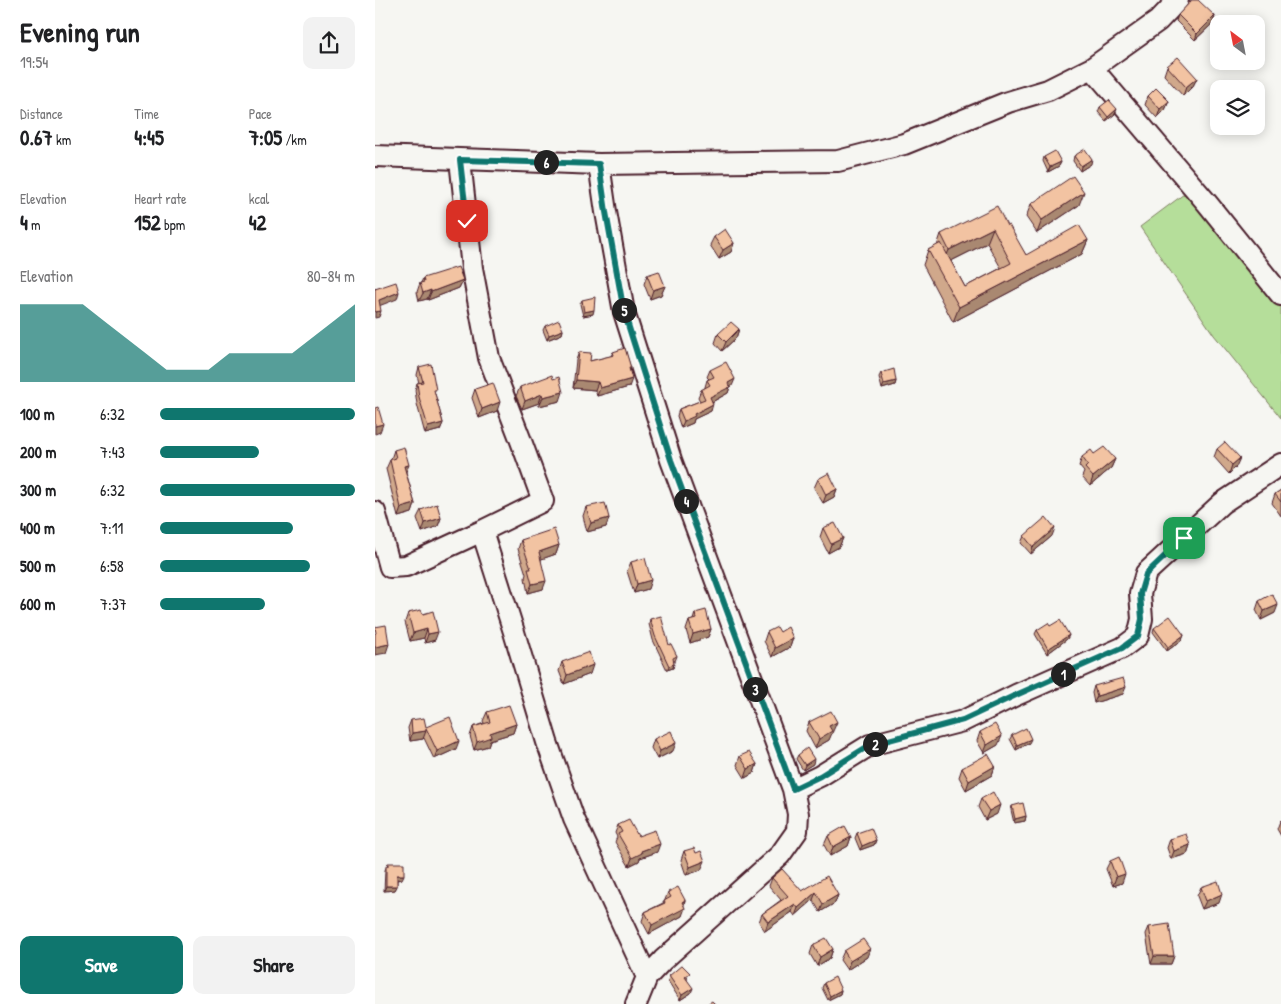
<!DOCTYPE html>
<html lang="en">
<head>
<meta charset="utf-8">
<style>
  :root { --surface:#fff; --page:#f2f2f2; --text:#202124; --muted:#757577; --accent:#0f766e }
  body { margin:0; font-family:"Patrick Hand",sans-serif; background:var(--page); color:var(--text); height:100vh; display:flex; flex-direction:column; font-size:19px; white-space:nowrap }
  * { box-sizing:border-box; margin:0 }
  p { font-size:16px; color:var(--muted) }
  .icon { flex:none; width:28px; height:28px; fill:none; stroke:currentColor; stroke-width:2; stroke-linecap:round; stroke-linejoin:round }
  .map { position:relative; flex:1; overflow:hidden }
  .sheet { display:flex; flex-direction:column; background:var(--surface); width:375px }
  .sheet>* { flex:none }
  .needle { width:32px; rotate:328deg }
  .buttons { position:absolute; left:835px; top:15px; display:grid; gap:10px }
  .buttons a { display:grid; place-items:center; width:55px; height:55px; border-radius:10px; background:var(--surface); box-shadow:0 2px 12px #0003; font-size:25px }
  .pin { position:absolute; display:grid; place-items:center; width:42px; height:42px; color:#fff; margin:-21px; border-radius:10px; box-shadow:0 2px 8px #0006 }
  .km { position:absolute; width:25px; height:25px; margin:-12px; border-radius:50%; background:#222; color:#fff; font-size:14px; line-height:25px; text-align:center }
  .round { display:grid; place-items:center; flex:none; width:52px; height:52px; border-radius:10px; background:var(--page) }
  .summary { display:flex; align-items:center; justify-content:space-between; height:85px; padding:0 20px }
  h1 { font-size:28px; font-weight:700; line-height:38px }
  .stats { display:grid; grid-template-columns:repeat(3,1fr); gap:8px; height:85px; padding:5px 20px }
  .stats div { display:grid; align-content:center }
  .stats b { font-size:21px; font-weight:700 }
  .stats small { font-size:14px; font-weight:400 }
  .stats p { font-size:14px }
  .chart { height:140px; padding:10px 20px }
  .chart p { display:flex; justify-content:space-between }
  .chart svg { width:100%; height:90px; margin-top:5px; fill:var(--accent); opacity:.7 }
  .cta { display:flex; gap:10px; margin-top:auto; padding:10px 20px }
  .cta a { flex:1; height:58px; border-radius:10px; background:var(--accent); color:#fff; font-size:20px; font-weight:700; line-height:58px; text-align:center }
  .cta a+a { background:var(--page); color:var(--text) }
  ul { padding:0 20px; list-style:none; font-size:16px }
  li { display:grid; grid-template-columns:80px 60px 1fr; align-items:center; height:38px }
  li i { height:12px; border-radius:6px; background:var(--accent) }
  main { display:flex; flex:1; min-height:0 }
  .map>svg:first-child { display:block }
  .green { fill:#b5de9a; stroke:#807e62 }
  .lines { fill:none; stroke-linecap:round; stroke-linejoin:round }
  .minor-casing { stroke:#4a1f2b; stroke-width:24 }
  .minor { stroke:#f6f6f2; stroke-width:20 }
  .wall { fill:#d0a88b; stroke:#4a1f2b; fill-rule:evenodd }
  .shaded-wall { fill:#a98871; stroke:#4a1f2b }
  .building { fill:#f2c3a2; stroke:#4a1f2b }
  .route-casing { stroke:#fff; stroke-width:10 }
  .route { stroke:#0f766e; stroke-width:6 }
</style>
</head>
<body>
<main>
<section class="sheet">
<div class="summary"><div><h1>Evening run</h1><p>19:54</p></div><a class="round"><svg class="icon" aria-label="share" viewBox="0 0 24 24"><path d="M12 15V3M7 8l5-5 5 5M5 13v7h14v-7"/></svg></a></div>
<div class="stats">
<div><p>Distance</p><b>0.67<small> km</small></b></div>
<div><p>Time</p><b>4:45</b></div>
<div><p>Pace</p><b>7:05<small> /km</small></b></div>
</div>
<div class="stats">
<div><p>Elevation</p><b>4<small> m</small></b></div>
<div><p>Heart rate</p><b>152<small> bpm</small></b></div>
<div><p>kcal</p><b>42</b></div>
</div>
<div class="chart"><p><span>Elevation</span>80–84 m</p>
<svg viewBox="0 0 160 44" preserveAspectRatio="none"><path d="M0 44V6L10 6L20 6L30 6L40 14L50 22L60 30L70 38L80 38L90 38L100 30L110 30L120 30L130 30L140 22L150 14L160 6V44z"/></svg>
</div>
<ul>
<li><b>100 m</b>6:32<i style="width:100%"></i></li>
<li><b>200 m</b>7:43<i style="width:51%"></i></li>
<li><b>300 m</b>6:32<i style="width:100%"></i></li>
<li><b>400 m</b>7:11<i style="width:68%"></i></li>
<li><b>500 m</b>6:58<i style="width:77%"></i></li>
<li><b>600 m</b>7:37<i style="width:54%"></i></li>
</ul>
<div class="cta"><a>Save</a><a>Share</a></div>
</section>
<div class="map">
<svg width="906" height="1004" viewBox="0 0 906 1004">
  <rect width="100%" height="100%" fill="#f6f6f2"/>
  <filter id="ink" filterUnits="userSpaceOnUse"><feTurbulence type="fractalNoise" baseFrequency=".02" numOctaves="2"/><feDisplacementMap in="SourceGraphic" scale="10" xChannelSelector="R" yChannelSelector="G"/><feConvolveMatrix kernelMatrix="1 2 1 2 8 2 1 2 1" color-interpolation-filters="sRGB"/></filter>
  <g filter="url(#ink)">
    <path class="green" d="M 817,188 L 906,295 L 906,418 L 839,335 L 765,227 Z"/>
    <g class="lines">
      <g class="minor-casing">
        <path id="minor" d="M 717,68 L 832,203 L 906,295
          M 0,156 L 224,164 L 463,161 L 529,144 L 633,102 L 673,90 L 717,68 L 783,21 L 803,0
          M 85,160 L 97,268 L 114,358 L 146,441 L 168,501 L 107,531
          M 224,164 L 231,212 L 249,312 L 296,460 L 418,789 L 423,814 L 422,831 L 405,855 L 288,960 L 272,977 L 261,1004
          M 0,512 L 15,567 L 31,566 L 107,531 L 139,632 L 172,742 L 199,819 L 272,977
          M 418,789 L 445,776 L 495,745 L 588,721 L 641,695 L 747,648 L 763,636 L 767,619 L 765,594 L 771,573 L 847,503 L 906,464"/>
      </g>
      <use href="#minor" class="minor"/>
    </g>
    <path class="wall" d="M 803,15 L 840,16 L 838,23 L 820,40 L 801,21 Z
      M 792,66 L 822,78 L 818,86 L 808,96 L 789,75 Z
      M 773,96 L 794,101 L 790,110 L 782,118 L 770,105 Z
      M 725,107 L 740,114 L 731,121 L 723,112 Z
      M 699,156 L 716,164 L 705,171 L 698,161 Z
      M 669,157 L 686,162 L 684,166 L 673,172 L 668,161 Z
      M 656,204 L 704,205 L 662,233 L 651,217 Z
      M 632,226 L 651,255 L 713,240 L 707,254 L 578,322 L 548,265 L 553,250 L 562,246 L 566,234 ZM 612,243 L 626,268 L 590,287 L 576,261 Z
      M 339,237 L 359,243 L 356,252 L 344,259 L 335,245 Z
      M 272,275 L 290,286 L 286,295 L 275,299 L 269,284 Z
      M 48,278 L 88,280 L 84,288 L 53,300 L 52,299 L 44,301 L 42,292 L 45,283 L 46,283 Z
      M 207,300 L 218,314 L 208,316 L 205,304 Z
      M 170,326 L 188,330 L 187,334 L 172,340 L 168,330 Z
      M 364,329 L 361,338 L 347,351 L 340,343 L 343,334 Z
      M 204,352 L 215,361 L 236,356 L 238,352 L 256,368 L 255,370 L 254,387 L 222,396 L 220,390 L 198,388 L 201,360 Z
      M 44,367 L 60,394 L 68,423 L 65,430 L 50,434 L 42,404 L 40,390 L 42,383 L 44,383 L 42,375 Z
      M 335,370 L 357,386 L 355,387 L 353,393 L 337,402 L 336,411 L 319,419 L 318,423 L 306,428 L 302,416 L 304,409 L 325,401 L 323,397 L 326,390 L 330,388 L 330,387 L 332,380 L 334,379 L 332,377 Z
      M 506,373 L 521,381 L 520,385 L 507,389 L 504,377 Z
      M 145,387 L 185,401 L 164,406 L 164,403 L 147,409 L 141,396 Z
      M 100,389 L 122,411 L 104,418 L 97,398 Z
      M 842,449 L 861,467 L 854,474 L 839,457 Z
      M 19,450 L 31,472 L 40,504 L 37,513 L 23,517 L 11,469 L 15,460 L 16,459 Z
      M 719,454 L 740,459 L 736,468 L 715,486 L 707,477 L 709,472 L 704,466 L 707,457 Z
      M 443,479 L 462,489 L 459,497 L 448,503 L 439,488 Z
      M 906,490 L 906,516 L 897,503 L 900,494 Z
      M 211,507 L 234,518 L 231,527 L 212,532 L 208,516 Z
      M 46,510 L 66,518 L 63,526 L 47,532 L 42,518 Z
      M 448,528 L 468,538 L 464,547 L 453,553 L 445,537 Z
      M 649,536 L 677,536 L 656,554 L 646,543 Z
      M 146,540 L 184,545 L 181,554 L 166,559 L 168,589 L 153,593 L 150,578 L 151,574 L 143,549 Z
      M 256,562 L 273,589 L 259,593 L 252,571 Z
      M 884,601 L 900,613 L 886,620 L 881,610 Z
      M 33,613 L 48,614 L 60,640 L 50,643 L 49,638 L 35,641 L 30,622 Z
      M 320,613 L 336,629 L 333,637 L 315,643 L 311,630 L 314,621 L 318,620 Z
      M 275,619 L 302,656 L 300,661 L 299,661 L 298,668 L 292,670 L 278,640 L 274,624 Z
      M 675,626 L 694,635 L 692,639 L 672,654 L 660,634 L 662,630 Z
      M 779,628 L 809,635 L 807,640 L 792,651 L 778,632 Z
      M 392,632 L 405,632 L 418,638 L 415,647 L 397,657 L 389,641 Z
      M 187,662 L 215,674 L 189,684 L 184,671 Z
      M 719,686 L 748,694 L 719,703 L 717,693 Z
      M 112,712 L 141,724 L 138,733 L 115,740 L 113,746 L 99,750 L 95,736 L 98,727 L 109,723 L 108,721 Z
      M 36,720 L 81,749 L 59,759 L 49,738 L 48,739 L 35,741 L 33,728 Z
      M 434,722 L 458,731 L 457,731 L 454,740 L 440,748 L 431,731 Z
      M 605,732 L 623,745 L 609,753 L 602,741 Z
      M 637,735 L 654,743 L 641,750 L 635,739 Z
      M 279,739 L 298,751 L 282,759 L 276,748 Z
      M 423,755 L 438,764 L 428,770 L 421,759 Z
      M 365,756 L 382,764 L 379,773 L 370,778 L 362,765 Z
      M 620,766 L 617,775 L 591,790 L 584,777 L 587,768 Z
      M 606,799 L 622,814 L 610,820 L 603,807 Z
      M 637,806 L 651,816 L 650,821 L 639,823 L 636,810 Z
      M 906,820 L 906,836 L 902,829 L 905,821 Z
      M 243,825 L 263,836 L 282,852 L 265,858 L 264,861 L 254,866 L 240,842 L 242,837 L 240,833 Z
      M 482,833 L 501,840 L 499,845 L 485,850 L 480,838 Z
      M 453,836 L 476,837 L 473,846 L 455,856 L 449,845 Z
      M 795,839 L 815,845 L 812,854 L 796,859 L 792,848 Z
      M 309,851 L 321,853 L 326,870 L 311,875 L 306,860 Z
      M 735,861 L 747,883 L 738,886 L 731,869 Z
      M 13,863 L 27,879 L 22,880 L 22,886 L 20,890 L 9,891 L 10,870 Z
      M 397,878 L 427,891 L 463,895 L 460,903 L 445,912 L 438,900 L 420,916 L 417,912 L 390,931 L 384,922 L 387,914 L 406,900 L 394,886 Z
      M 826,887 L 844,903 L 827,909 L 822,896 Z
      M 293,892 L 310,900 L 307,916 L 274,934 L 267,921 L 270,912 L 288,903 L 290,900 Z
      M 774,927 L 799,956 L 796,964 L 776,964 L 771,934 Z
      M 438,945 L 458,949 L 455,958 L 442,966 L 435,954 Z
      M 469,951 L 492,957 L 472,970 L 465,960 Z
      M 294,976 L 313,977 L 312,979 L 316,993 L 305,1000 L 293,981 Z
      M 449,983 L 466,990 L 465,994 L 453,1000 L 447,988 Z"/>
    <path class="shaded-wall" d="M 840,16 L 838,23 L 820,40 L 822,34 Z
      M 822,78 L 818,86 L 808,96 L 811,87 Z
      M 794,101 L 790,110 L 782,118 L 785,109 Z
      M 742,109 L 740,114 L 731,121 L 733,117 Z
      M 717,159 L 716,164 L 705,171 L 706,166 Z
      M 686,162 L 684,166 L 673,172 L 675,167 Z
      M 709,192 L 704,205 L 662,233 L 667,220 Z
      M 618,228 L 612,243 L 568,265 L 574,250 Z
      M 713,240 L 707,254 L 578,322 L 584,307 Z
      M 359,243 L 356,252 L 344,259 L 348,250 Z
      M 88,280 L 84,288 L 53,300 L 56,292 Z
      M 290,286 L 286,295 L 275,299 L 278,290 Z
      M 56,290 L 52,299 L 44,301 L 48,293 Z
      M 24,292 L 22,299 L 1,307 L 4,300 Z
      M 219,310 L 218,314 L 208,316 L 209,312 Z
      M 6,311 L 4,317 L 0,318 L 0,312 Z
      M 364,329 L 361,338 L 347,351 L 351,342 Z
      M 188,330 L 187,334 L 172,340 L 174,335 Z
      M 257,379 L 254,387 L 222,396 L 225,388 Z
      M 360,379 L 357,386 L 355,387 L 353,393 L 333,404 L 335,397 L 353,383 Z
      M 201,380 L 223,382 L 220,390 L 198,388 Z
      M 521,381 L 520,385 L 507,389 L 509,384 Z
      M 188,392 L 185,401 L 164,406 L 168,397 Z
      M 167,394 L 164,403 L 147,409 L 150,401 Z
      M 125,402 L 122,411 L 104,418 L 107,409 Z
      M 338,404 L 336,411 L 319,419 L 318,423 L 306,428 L 309,421 L 319,414 Z
      M 68,423 L 65,430 L 50,434 L 53,427 Z
      M 8,424 L 5,432 L 0,434 L 0,426 Z
      M 865,458 L 861,467 L 854,474 L 857,465 Z
      M 740,459 L 736,468 L 715,486 L 718,477 Z
      M 34,465 L 30,474 L 29,466 Z
      M 462,489 L 459,497 L 448,503 L 451,495 Z
      M 40,504 L 37,513 L 23,517 L 26,508 Z
      M 66,518 L 63,526 L 47,532 L 50,523 Z
      M 234,518 L 231,527 L 212,532 L 216,523 Z
      M 680,528 L 677,536 L 656,554 L 658,547 Z
      M 468,538 L 464,547 L 453,553 L 456,544 Z
      M 184,545 L 181,554 L 161,561 L 164,552 Z
      M 276,580 L 273,589 L 259,593 L 262,584 Z
      M 171,581 L 168,589 L 153,593 L 157,584 Z
      M 903,605 L 900,613 L 886,620 L 889,611 Z
      M 52,629 L 49,638 L 35,641 L 38,633 Z
      M 336,629 L 333,637 L 315,643 L 318,634 Z
      M 63,632 L 60,640 L 50,643 L 53,634 Z
      M 694,635 L 692,639 L 672,654 L 673,649 Z
      M 809,635 L 807,640 L 792,651 L 793,647 Z
      M 418,638 L 415,647 L 397,657 L 400,648 Z
      M 14,644 L 11,653 L 0,655 L 0,647 Z
      M 299,664 L 298,668 L 292,670 L 294,666 Z
      M 218,665 L 215,674 L 189,684 L 192,675 Z
      M 751,687 L 748,694 L 719,703 L 722,696 Z
      M 462,722 L 454,740 L 440,748 L 444,739 L 454,726 Z
      M 141,724 L 138,733 L 115,740 L 113,746 L 99,750 L 102,742 L 115,733 Z
      M 51,731 L 48,739 L 35,741 L 37,733 Z
      M 627,736 L 623,745 L 609,753 L 612,745 Z
      M 656,739 L 654,743 L 641,750 L 642,745 Z
      M 84,741 L 81,749 L 59,759 L 62,751 Z
      M 301,743 L 298,751 L 282,759 L 285,751 Z
      M 439,759 L 438,764 L 428,770 L 430,765 Z
      M 382,764 L 379,773 L 370,778 L 373,769 Z
      M 620,766 L 617,775 L 591,790 L 594,781 Z
      M 625,805 L 622,814 L 610,820 L 614,811 Z
      M 651,816 L 650,821 L 639,823 L 640,819 Z
      M 476,837 L 473,846 L 455,856 L 458,847 Z
      M 501,840 L 499,845 L 485,850 L 487,846 Z
      M 285,844 L 282,852 L 265,858 L 264,861 L 254,866 L 257,858 L 266,851 Z
      M 815,845 L 812,854 L 796,859 L 799,851 Z
      M 330,861 L 326,870 L 311,875 L 315,867 Z
      M 750,874 L 747,883 L 738,886 L 741,877 Z
      M 22,875 L 29,875 L 27,879 L 20,880 Z
      M 11,886 L 22,886 L 20,890 L 9,891 Z
      M 441,892 L 438,900 L 420,916 L 423,908 Z
      M 847,894 L 844,903 L 827,909 L 831,901 Z
      M 463,895 L 460,903 L 445,912 L 448,904 Z
      M 310,900 L 307,909 L 310,908 L 307,916 L 274,934 L 277,925 Z
      M 420,904 L 417,912 L 390,931 L 393,922 Z
      M 458,949 L 455,958 L 442,966 L 445,957 Z
      M 495,949 L 492,957 L 472,970 L 475,961 Z
      M 779,956 L 799,956 L 796,964 L 776,964 Z
      M 318,988 L 316,993 L 305,1000 L 307,995 Z
      M 466,990 L 465,994 L 453,1000 L 455,996 Z"/>
    <path class="building" d="M 817,0 L 823,0 L 840,16 L 822,34 L 803,15 Z
      M 803,57 L 822,78 L 811,87 L 792,66 Z
      M 781,88 L 794,101 L 785,109 L 773,96 Z
      M 734,100 L 742,109 L 733,117 L 725,107 Z
      M 710,149 L 717,159 L 706,166 L 699,156 Z
      M 680,151 L 686,162 L 675,167 L 669,157 Z
      M 698,176 L 709,192 L 667,220 L 656,204 Z
      M 622,206 L 632,226 L 634,225 L 651,255 L 704,225 L 713,240 L 584,307 L 553,250 L 566,243 L 590,287 L 636,263 L 618,228 L 574,250 L 566,234 Z
      M 350,229 L 359,243 L 348,250 L 339,237 Z
      M 83,267 L 88,280 L 56,292 L 56,290 L 48,293 L 45,283 L 49,282 L 48,278 Z
      M 284,271 L 290,286 L 278,290 L 272,275 Z
      M 21,282 L 24,292 L 4,300 L 6,311 L 0,312 L 0,288 L 0,289 Z
      M 220,297 L 219,310 L 209,312 L 207,300 Z
      M 184,320 L 188,330 L 174,335 L 170,326 Z
      M 356,322 L 364,329 L 351,342 L 343,334 Z
      M 250,348 L 256,368 L 254,368 L 257,379 L 225,388 L 223,382 L 201,380 L 204,352 L 216,353 L 215,361 L 239,355 L 238,352 Z
      M 351,362 L 360,379 L 353,383 L 355,387 L 335,397 L 338,404 L 319,414 L 320,416 L 309,421 L 304,409 L 330,399 L 326,390 L 335,385 L 332,380 L 339,377 L 335,370 Z
      M 56,364 L 61,390 L 59,390 L 68,423 L 53,427 L 44,397 L 42,383 L 48,382 L 44,367 Z
      M 519,369 L 521,381 L 509,384 L 506,373 Z
      M 177,375 L 178,379 L 184,377 L 188,392 L 168,397 L 167,394 L 150,401 L 145,387 Z
      M 118,383 L 125,402 L 107,409 L 100,389 Z
      M 3,407 L 8,424 L 0,426 L 0,408 Z
      M 850,442 L 865,458 L 857,465 L 842,449 Z
      M 29,447 L 34,465 L 29,466 L 40,504 L 26,508 L 15,460 L 21,458 L 19,450 Z
      M 729,447 L 740,459 L 718,477 L 710,468 L 713,465 L 707,457 L 716,450 L 719,454 Z
      M 454,473 L 462,489 L 451,495 L 443,479 Z
      M 906,490 L 906,502 L 900,494 Z
      M 230,503 L 234,518 L 216,523 L 211,507 Z
      M 62,504 L 66,518 L 50,523 L 46,510 Z
      M 671,517 L 680,528 L 658,547 L 649,536 Z
      M 460,523 L 468,538 L 456,544 L 448,528 Z
      M 179,529 L 184,545 L 164,552 L 171,581 L 157,584 L 153,569 L 156,569 L 146,540 Z
      M 270,558 L 276,580 L 262,584 L 256,562 Z
      M 897,594 L 903,605 L 889,611 L 884,601 Z
      M 46,610 L 48,614 L 58,611 L 63,632 L 53,634 L 52,629 L 38,633 L 33,613 Z
      M 331,610 L 336,629 L 318,634 L 314,621 L 321,619 L 320,613 Z
      M 286,616 L 294,645 L 296,644 L 302,656 L 298,658 L 299,664 L 294,666 L 280,636 L 275,619 Z
      M 795,616 L 809,635 L 793,647 L 779,628 Z
      M 685,620 L 694,635 L 673,649 L 662,630 L 673,623 L 675,626 Z
      M 11,625 L 14,644 L 0,647 L 0,634 L 1,633 L 0,627 Z
      M 402,627 L 405,632 L 413,627 L 418,638 L 400,648 L 392,632 Z
      M 214,652 L 218,665 L 192,675 L 187,662 Z
      M 748,678 L 751,687 L 722,696 L 719,686 Z
      M 134,705 L 141,724 L 115,733 L 116,737 L 102,742 L 98,727 L 115,722 L 112,712 Z
      M 456,711 L 462,722 L 454,726 L 457,731 L 444,739 L 434,722 Z
      M 75,717 L 84,741 L 62,751 L 51,728 L 51,731 L 37,733 L 36,720 L 49,718 L 51,727 Z
      M 620,724 L 627,736 L 612,745 L 605,732 Z
      M 651,728 L 656,739 L 642,745 L 637,735 Z
      M 296,731 L 301,743 L 285,751 L 279,739 Z
      M 432,748 L 439,759 L 430,765 L 423,755 Z
      M 374,752 L 382,764 L 373,769 L 365,756 Z
      M 613,754 L 620,766 L 594,781 L 587,768 Z
      M 618,792 L 625,805 L 614,811 L 606,799 Z
      M 648,803 L 651,816 L 640,819 L 637,806 Z
      M 254,820 L 263,836 L 280,830 L 285,844 L 266,851 L 267,853 L 257,858 L 243,834 L 247,832 L 243,825 Z
      M 470,826 L 476,837 L 458,847 L 453,836 Z
      M 496,828 L 501,840 L 487,846 L 482,833 Z
      M 811,834 L 815,845 L 799,851 L 795,839 Z
      M 319,848 L 321,853 L 326,851 L 330,861 L 315,867 L 309,851 Z
      M 744,857 L 750,874 L 741,877 L 735,861 Z
      M 13,863 L 29,863 L 29,875 L 22,875 L 22,886 L 11,886 L 11,866 L 13,866 Z
      M 407,869 L 427,891 L 452,876 L 463,895 L 448,904 L 441,892 L 423,908 L 420,904 L 393,922 L 387,914 L 413,896 L 397,878 Z
      M 843,881 L 847,894 L 831,901 L 826,887 Z
      M 303,887 L 310,900 L 307,902 L 310,908 L 277,925 L 270,912 L 290,903 L 289,901 L 296,897 L 293,892 Z
      M 794,924 L 799,956 L 779,956 L 774,927 Z
      M 451,938 L 458,949 L 445,957 L 438,945 Z
      M 488,939 L 495,949 L 475,961 L 469,951 Z
      M 307,965 L 315,973 L 310,977 L 318,988 L 307,995 L 294,976 Z
      M 460,977 L 466,990 L 455,996 L 449,983 Z
      M 337,1001 L 340,1004 L 332,1004 Z"/>
  </g>
  <g class="lines" filter="url(#ink)">
    <g class="route-casing">
      <path id="route" d="M 92,221 L 85,160 L 224,164 L 231,212 L 249,312 L 296,460 L 418,789 L 445,776 L 495,745 L 588,720 L 641,695 L 747,648 L 763,636 L 767,619 L 765,594 L 771,574 L 809,538"/>
    </g>
    <use href="#route" class="route"/>
  </g>
</svg>
<div class="buttons">
<a><svg class="needle" viewBox="-14 -14 28 28"><path d="M0-13l5 13h-10z" fill="#e53935"/><path d="M0 13l5-13h-10z" fill="#757577"/></svg></a>
<a><svg class="icon" aria-label="layers" viewBox="0 0 24 24"><path d="M12 4l9 5-9 5-9-5zM3 14l9 5 9-5"/></svg></a>
</div>
<div class="pin" style="left:809px;top:538px;background:#1e9e55"><svg class="icon" aria-label="arrive" viewBox="0 0 24 24"><path d="M6 21V4h12l-3 4 3 4H6"/></svg></div>
<div class="pin" style="left:92px;top:221px;background:#d93025"><svg class="icon" aria-label="check" viewBox="0 0 24 24"><path d="M5 12l5 5 9-10"/></svg></div>
<b class="km" style="left:688px;top:674px">1</b>
<b class="km" style="left:500px;top:744px">2</b>
<b class="km" style="left:380px;top:689px">3</b>
<b class="km" style="left:311px;top:501px">4</b>
<b class="km" style="left:249px;top:310px">5</b>
<b class="km" style="left:171px;top:162px">6</b>
</div>
</main>
</body>
</html>
